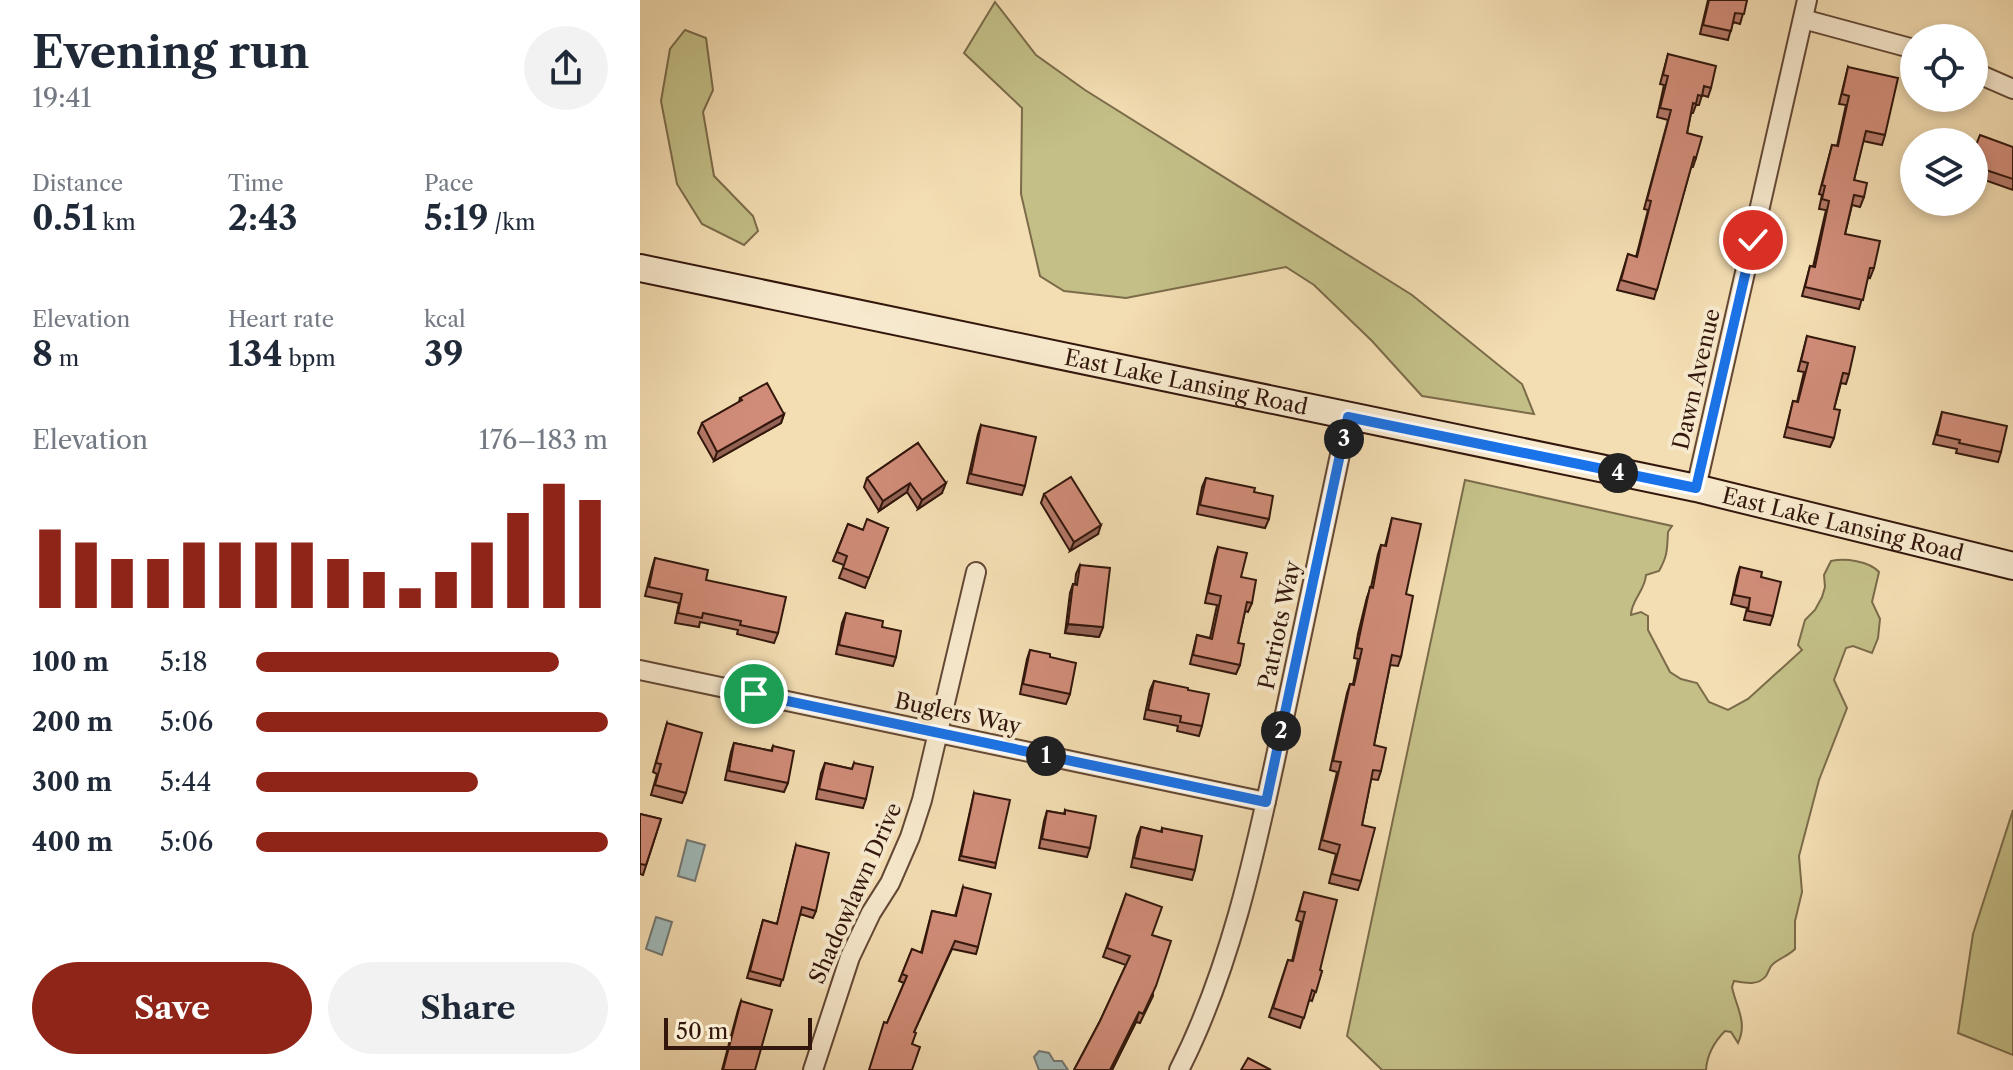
<!DOCTYPE html>
<html lang="en">
<head>
<meta charset="utf-8">
<style>
  :root { --surface:#fff; --page:#f2f2f3; --text:#1f2937; --muted:#747a83; --accent:#8f2418 }
  body { margin:0; font-family:"Libre Caslon Text",serif; background:var(--page); color:var(--text); height:100vh; display:flex; flex-direction:column; font-size:30px; white-space:nowrap }
  * { box-sizing:border-box; margin:0 }
  p { font-size:26px; color:var(--muted) }
  .icon { flex:none; width:44px; height:44px; fill:none; stroke:currentColor; stroke-width:2; stroke-linecap:round; stroke-linejoin:round }
  .map { position:relative; flex:1; overflow:hidden }
  .drawer { display:flex; flex-direction:column; background:var(--surface); width:640px }
  .drawer>* { flex:none }
  .tools { position:absolute; left:1260px; top:24px; display:grid; gap:16px }
  .tools a { display:grid; place-items:center; width:88px; height:88px; border-radius:50%; background:var(--surface); box-shadow:0 4px 12px #0003; font-size:40px }
  .scale { position:absolute; left:24px; bottom:20px; width:148px; box-sizing:border-box; padding-left:8px; border:4px solid #33170c; border-top:0; font-size:22px; line-height:28px; white-space:nowrap; color:#33170c; -webkit-text-stroke:6px #f7e9cd; paint-order:stroke }
  .pin { position:absolute; display:grid; place-items:center; width:68px; height:68px; color:#fff; margin:-34px; border:4px solid #fff; border-radius:50%; box-shadow:0 2px 8px #0007 }
  .km { position:absolute; width:40px; height:40px; margin:-20px; border-radius:50%; background:#222; color:#fff; font-size:22px; line-height:40px; text-align:center }
  .round { display:grid; place-items:center; flex:none; width:84px; height:84px; border-radius:42px; background:var(--page) }
  .overview { display:flex; align-items:center; justify-content:space-between; height:136px; padding:0 32px }
  h1 { font-size:44px; font-weight:700; line-height:60px }
  .stats { display:grid; grid-template-columns:repeat(3,1fr); gap:12px; height:136px; padding:8px 32px }
  .stats div { display:grid; align-content:center }
  .stats b { font-size:34px; font-weight:700 }
  .stats small { font-size:22px; font-weight:400 }
  .stats p { font-size:22px }
  .chart { height:224px; padding:16px 32px }
  .chart p { display:flex; justify-content:space-between }
  .chart svg { width:100%; height:144px; margin-top:8px; stroke:var(--accent); stroke-width:6 }
  .cta { display:flex; gap:16px; margin-top:auto; padding:16px 32px }
  .cta a { flex:1; height:92px; border-radius:48px; background:var(--accent); color:#fff; font-size:32px; font-weight:700; line-height:92px; text-align:center }
  .cta a+a { background:var(--page); color:var(--text) }
  ul { padding:0 32px; list-style:none; font-size:26px }
  li { display:grid; grid-template-columns:128px 96px 1fr; align-items:center; height:60px }
  li i { height:20px; border-radius:10px; background:var(--accent) }
  main { display:flex; flex:1; min-height:0 }
  .map>svg:first-child { display:block }
  .green { fill:#c3bf87; stroke:#7b6b4a; stroke-width:2 }
  .water { fill:#a0b9b7; stroke:#747873; stroke-width:2 }
  .lines { fill:none; stroke-linecap:round; stroke-linejoin:round }
  .minor-casing { stroke:#634836; stroke-width:22 }
  .secondary-casing { stroke:#33170c; stroke-width:30 }
  .minor { stroke:#f7e9cd; stroke-width:18 }
  .secondary { stroke:#f7e9cd; stroke-width:26 }
  .wall { fill:#b37867; stroke:#33170c; stroke-width:2 }
  .shaded-wall { fill:#926254; stroke:#33170c; stroke-width:2 }
  .building { fill:#d08c78; stroke:#33170c; stroke-width:2 }
  .route-casing { stroke:#fff; stroke-width:16 }
  .route { stroke:#1a73e8; stroke-width:10 }
  .labels { text-anchor:middle; stroke-width:8; stroke-linejoin:round; paint-order:stroke }
  .street-label { font-size:22px; fill:#33170c; stroke:#f7e9cd }
</style>
</head>
<body>
<main>
<section class="drawer">
<div class="overview"><div><h1>Evening run</h1><p>19:41</p></div><a class="round"><svg class="icon" aria-label="share" viewBox="0 0 24 24"><path d="M12 15V3M7 8l5-5 5 5M5 13v7h14v-7"/></svg></a></div>
<div class="stats">
<div><p>Distance</p><b>0.51<small> km</small></b></div>
<div><p>Time</p><b>2:43</b></div>
<div><p>Pace</p><b>5:19<small> /km</small></b></div>
</div>
<div class="stats">
<div><p>Elevation</p><b>8<small> m</small></b></div>
<div><p>Heart rate</p><b>134<small> bpm</small></b></div>
<div><p>kcal</p><b>39</b></div>
</div>
<div class="chart"><p><span>Elevation</span>176–183 m</p>
<svg viewBox="0 0 160 44" preserveAspectRatio="none"><path d="M5 44V20M15 44V24M25 44V29M35 44V29M45 44V24M55 44V24M65 44V24M75 44V24M85 44V29M95 44V33M105 44V38M115 44V33M125 44V24M135 44V15M145 44V6M155 44V11"/></svg>
</div>
<ul>
<li><b>100 m</b>5:18<i style="width:86%"></i></li>
<li><b>200 m</b>5:06<i style="width:100%"></i></li>
<li><b>300 m</b>5:44<i style="width:63%"></i></li>
<li><b>400 m</b>5:06<i style="width:100%"></i></li>
</ul>
<div class="cta"><a>Save</a><a>Share</a></div>
</section>
<div class="map">
<svg width="1373" height="1070" viewBox="0 0 1373 1070">
  <rect width="100%" height="100%" fill="#f3ddb2"/>
  <filter id="stains"><feTurbulence type="fractalNoise" baseFrequency=".0025" numOctaves="4"/><feColorMatrix values="0 0 0 0 .2 0 0 0 0 .09 0 0 0 0 .02 0 0 0 .5 -.17"/></filter>
  <radialGradient id="worn" r=".72"><stop offset=".6" stop-color="#630" stop-opacity="0"/><stop offset="1" stop-color="#630" stop-opacity=".3"/></radialGradient>
  <path class="green" d="M 355,2 L 396,55 L 445,90 L 772,295 L 882,384 L 894,414 L 782,396 L 732,341 L 674,285 L 646,267 L 486,298 L 424,291 L 400,276 L 381,194 L 382,108 L 324,53 Z
    M 45,30 L 66,38 L 73,90 L 63,112 L 74,176 L 113,216 L 118,231 L 104,245 L 62,224 L 37,184 L 21,101 L 30,49 Z
    M 825,480 L 1032,526 L 1028,532 C 1027,549 1028,555 1019,571 L 1006,575 C 1005,591 991,600 991,615 L 1001,612 L 1008,616 L 1008,630 L 1030,672 L 1041,679 L 1057,683 L 1069,702 L 1088,710 L 1108,699 L 1162,650 L 1158,645 L 1165,620 L 1175,610 L 1182,597 L 1185,587 L 1184,575 L 1191,561 C 1205,558 1229,561 1239,572 L 1232,602 L 1240,619 L 1238,638 L 1232,653 L 1213,646 L 1206,648 L 1194,680 L 1207,708 L 1179,780 L 1159,856 L 1162,892 L 1155,921 L 1155,949 C 1148,956 1140,958 1133,964 C 1129,967 1129,972 1126,976 C 1118,986 1105,983 1094,981 L 1092,987 C 1096,1007 1108,1022 1098,1043 L 1091,1032 L 1085,1031 C 1075,1041 1067,1055 1066,1070 L 742,1070 L 707,1036 Z
    M 1373,810 L 1373,1055 L 1318,1033 L 1333,934 Z"/>
  <path class="water" d="M 47,840 L 65,845 L 55,881 L 38,876 Z
    M 16,917 L 32,922 L 22,955 L 6,949 Z
    M 399,1051 L 409,1053 L 414,1061 L 422,1061 L 428,1070 L 399,1070 L 394,1057 Z"/>
  <g class="lines">
    <g class="minor-casing">
      <path id="minor" d="M 1163,19 L 1274,49
        M 1334,72 L 1373,89
        M 1056,488 L 1167,0
        M 0,670 L 626,802
        M 173,1070 L 210,957 L 231,913 L 250,883 L 270,837 L 282,800 L 336,572
        M 539,1070 C 589,972 614,858 637,751 C 661,640 684,528 708,417"/>
    </g>
    <g class="secondary-casing">
      <g id="secondary">
        <path id="s1" d="M 0,268 L 1056,488 L 1373,566"/>
      </g>
    </g>
    <use href="#minor" class="minor"/>
    <use href="#secondary" class="secondary"/>
  </g>
  <path class="wall" d="M 1068,0 L 1107,0 L 1100,24 L 1093,22 L 1088,40 L 1060,34 Z
    M 1028,54 L 1071,88 L 1068,97 L 1062,95 L 1059,105 L 1056,105 L 1053,113 L 1051,113 L 1047,133 L 1056,158 L 1053,167 L 1051,167 L 1014,299 L 977,290 L 988,254 L 996,257 L 1008,210 L 1004,209 L 1028,120 L 1017,117 L 1024,85 L 1020,84 Z
    M 1208,67 L 1245,135 L 1242,145 L 1223,141 L 1214,180 L 1224,197 L 1220,207 L 1212,205 L 1205,234 L 1234,268 L 1230,278 L 1228,277 L 1219,309 L 1162,296 L 1170,266 L 1173,267 L 1186,210 L 1179,209 L 1182,195 L 1179,194 L 1192,145 L 1197,146 L 1206,105 L 1199,104 Z
    M 1373,147 L 1373,190 L 1342,179 L 1335,199 L 1334,198 L 1334,150 Z
    M 1167,336 L 1209,374 L 1206,384 L 1201,383 L 1194,409 L 1194,438 L 1190,447 L 1144,437 L 1153,401 L 1157,402 L 1164,372 L 1158,371 Z
    M 100,398 L 144,414 L 141,423 L 74,461 L 58,433 L 62,423 L 99,402 Z
    M 1302,412 L 1361,452 L 1358,462 L 1316,453 L 1317,449 L 1293,444 Z
    M 341,425 L 385,486 L 382,495 L 327,483 L 338,434 Z
    M 278,443 L 302,493 L 278,509 L 267,492 L 239,511 L 224,487 L 227,478 Z
    M 566,478 L 614,492 L 629,519 L 625,528 L 557,514 L 562,487 Z
    M 404,494 L 458,534 L 430,551 L 401,503 Z
    M 752,518 L 766,594 L 761,657 L 758,666 L 750,665 L 734,745 L 741,771 L 738,780 L 731,779 L 722,825 L 721,881 L 718,890 L 689,883 L 696,854 L 679,849 L 697,772 L 690,770 L 707,693 L 710,684 L 713,684 L 718,659 L 714,658 L 718,634 L 727,597 L 731,587 L 738,554 L 741,545 L 745,546 Z
    M 208,524 L 223,530 L 248,528 L 225,588 L 199,578 L 204,565 L 193,561 Z
    M 578,547 L 601,577 L 612,603 L 608,612 L 605,611 L 598,643 L 600,665 L 596,674 L 550,664 L 557,635 L 570,638 L 577,605 L 565,603 L 575,556 Z
    M 15,558 L 66,580 L 138,633 L 134,643 L 97,634 L 98,630 L 60,622 L 59,627 L 35,623 L 39,603 L 5,596 L 12,568 Z
    M 440,565 L 463,627 L 459,637 L 425,633 L 430,593 L 433,584 L 435,584 L 436,574 Z
    M 1100,567 L 1121,577 L 1133,616 L 1130,625 L 1104,620 L 1107,608 L 1091,604 L 1097,576 Z
    M 206,613 L 242,627 L 256,657 L 253,666 L 196,654 L 202,623 Z
    M 390,650 L 410,657 L 430,694 L 426,704 L 380,694 L 387,659 Z
    M 514,681 L 548,690 L 562,726 L 559,736 L 537,731 L 538,726 L 504,719 L 510,690 Z
    M 27,723 L 46,793 L 42,803 L 11,795 L 17,774 L 13,772 Z
    M 94,743 L 131,751 L 133,746 L 148,783 L 144,792 L 85,780 L 91,752 Z
    M 185,763 L 212,769 L 214,763 L 226,799 L 223,808 L 176,799 L 181,773 Z
    M 334,793 L 356,863 L 355,868 L 319,860 Z
    M 425,810 L 450,848 L 447,857 L 399,848 L 404,821 L 407,811 L 424,814 Z
    M 0,814 L 21,819 L 3,875 L 0,874 Z
    M 501,827 L 521,832 L 522,828 L 555,870 L 552,880 L 491,867 L 497,837 Z
    M 156,845 L 176,911 L 173,918 L 160,914 L 140,986 L 107,978 L 123,920 L 137,924 Z
    M 323,887 L 338,947 L 336,954 L 312,949 L 274,1032 L 272,1044 L 272,1070 L 247,1023 L 264,983 L 259,981 L 272,949 L 281,953 L 292,911 L 315,916 Z
    M 664,892 L 680,970 L 682,971 L 672,1001 L 669,1000 L 660,1028 L 629,1017 L 648,960 L 652,961 L 661,922 L 656,920 Z
    M 486,894 L 512,935 L 513,996 L 500,1023 L 496,1022 L 472,1070 L 434,1070 L 460,1021 L 486,965 L 463,957 Z
    M 101,1001 L 115,1070 L 82,1070 L 98,1010 Z"/>
  <path class="shaded-wall" d="M 144,414 L 141,423 L 74,461 L 77,452 Z
    M 270,483 L 267,492 L 239,511 L 243,501 Z
    M 306,483 L 302,493 L 278,509 L 282,500 Z
    M 461,525 L 458,534 L 430,551 L 434,542 Z
    M 428,624 L 463,627 L 459,637 L 425,633 Z
    M 499,1012 L 496,1022 L 472,1070 L 470,1070 Z"/>
  <path class="building" d="M 1069,0 L 1107,0 L 1104,14 L 1095,13 L 1091,31 L 1063,25 Z
    M 1028,54 L 1076,66 L 1071,88 L 1064,86 L 1062,96 L 1058,95 L 1056,104 L 1053,103 L 1047,133 L 1062,137 L 1056,158 L 1054,157 L 1017,290 L 981,280 L 988,254 L 997,257 L 1011,201 L 1007,200 L 1031,110 L 1020,108 L 1028,76 L 1023,75 Z
    M 1208,67 L 1258,78 L 1245,135 L 1226,131 L 1214,180 L 1227,183 L 1224,197 L 1214,195 L 1205,234 L 1240,241 L 1234,268 L 1230,268 L 1223,300 L 1165,287 L 1170,266 L 1175,267 L 1189,201 L 1182,199 L 1185,186 L 1182,185 L 1192,145 L 1198,146 L 1209,96 L 1202,94 Z
    M 1340,135 L 1373,147 L 1373,179 L 1346,170 L 1339,189 L 1334,188 L 1334,150 Z
    M 1167,336 L 1215,347 L 1209,374 L 1203,373 L 1194,409 L 1200,410 L 1194,438 L 1147,427 L 1153,401 L 1158,402 L 1168,363 L 1161,361 Z
    M 127,383 L 144,414 L 77,452 L 62,423 L 102,400 L 100,398 Z
    M 1302,412 L 1367,426 L 1361,452 L 1319,443 L 1320,440 L 1297,435 Z
    M 341,425 L 396,437 L 385,486 L 331,474 Z
    M 278,443 L 306,483 L 282,500 L 270,483 L 243,501 L 227,478 Z
    M 431,477 L 461,525 L 434,542 L 404,494 Z
    M 566,478 L 615,488 L 614,492 L 633,496 L 629,519 L 560,505 Z
    M 752,518 L 781,524 L 766,594 L 773,596 L 761,657 L 752,655 L 734,745 L 746,748 L 741,771 L 733,770 L 722,825 L 735,828 L 721,881 L 692,874 L 700,845 L 682,840 L 701,762 L 693,761 L 710,684 L 714,685 L 722,649 L 717,648 L 722,624 L 730,587 L 733,588 L 741,545 L 746,546 Z
    M 227,519 L 248,528 L 229,578 L 203,568 L 207,556 L 197,552 L 208,524 L 223,530 Z
    M 578,547 L 607,553 L 601,577 L 616,580 L 612,603 L 607,602 L 598,643 L 604,644 L 600,665 L 553,655 L 557,635 L 572,639 L 581,596 L 568,593 Z
    M 15,558 L 68,570 L 66,580 L 146,597 L 138,633 L 100,625 L 101,621 L 63,613 L 62,618 L 38,613 L 42,594 L 9,587 Z
    M 440,565 L 470,568 L 463,627 L 428,624 L 433,584 L 437,585 Z
    M 1100,567 L 1122,572 L 1121,577 L 1141,582 L 1133,616 L 1108,611 L 1110,598 L 1094,595 Z
    M 206,613 L 243,621 L 242,627 L 261,631 L 256,657 L 199,645 Z
    M 390,650 L 410,654 L 410,657 L 436,663 L 430,694 L 383,684 Z
    M 514,681 L 548,688 L 548,690 L 569,694 L 562,726 L 540,722 L 541,716 L 508,710 Z
    M 27,723 L 62,733 L 46,793 L 15,785 L 21,764 L 16,763 Z
    M 94,743 L 132,751 L 133,746 L 154,751 L 148,783 L 89,771 Z
    M 185,763 L 212,769 L 214,763 L 233,767 L 226,799 L 179,789 Z
    M 334,793 L 370,800 L 356,863 L 321,856 Z
    M 425,810 L 456,816 L 450,848 L 402,839 L 407,811 L 425,814 Z
    M 0,814 L 21,819 L 6,865 L 0,864 Z
    M 501,827 L 522,832 L 522,828 L 562,836 L 555,870 L 494,858 Z
    M 156,845 L 189,853 L 176,911 L 162,907 L 143,980 L 110,971 L 123,920 L 137,924 Z
    M 323,887 L 351,894 L 338,947 L 315,941 L 274,1032 L 276,1033 L 272,1044 L 280,1047 L 272,1070 L 229,1070 L 244,1022 L 247,1023 L 267,976 L 262,974 L 272,949 L 282,953 L 292,911 L 316,916 Z
    M 664,892 L 697,900 L 680,970 L 682,971 L 676,992 L 672,990 L 664,1018 L 633,1008 L 648,960 L 653,961 L 665,912 L 659,911 Z
    M 486,894 L 522,907 L 512,935 L 531,941 L 516,986 L 503,1014 L 499,1012 L 470,1070 L 434,1070 L 460,1021 L 490,956 L 467,948 Z
    M 101,1001 L 132,1010 L 115,1070 L 83,1070 Z
    M 608,1058 L 631,1070 L 601,1070 Z"/>
  <g class="lines">
    <g class="route-casing">
      <path id="route" d="M 114,694 L 626,802 L 708,417 L 1056,488 L 1113,240"/>
    </g>
    <use href="#route" class="route"/>
  </g>
  <g class="labels">
    <g class="street-label">
      <text transform="translate(1056 379) rotate(-77)" y="8">Dawn Avenue</text>
      <text dy="8" stroke="none"><textPath href="#s1" startOffset="558">East Lake Lansing Road</textPath></text>
      <text dy="8" stroke="none"><textPath href="#s1" startOffset="1230">East Lake Lansing Road</textPath></text>
      <text transform="translate(639 625) rotate(-78)" y="8">Patriots Way</text>
      <text transform="translate(318 713) rotate(12)" y="8">Buglers Way</text>
      <text transform="translate(215 893) rotate(-66)" y="8">Shadowlawn Drive</text>
    </g>
  </g>
  <rect width="100%" height="100%" filter="url(#stains)"/>
  <rect width="100%" height="100%" fill="url(#worn)"/>
</svg>
<div class="tools">
<a><svg class="icon" aria-label="locate" viewBox="0 0 24 24"><circle cx="12" cy="12" r="6"/><path d="M12 2v4M12 18v4M2 12h4M18 12h4"/></svg></a>
<a><svg class="icon" aria-label="layers" viewBox="0 0 24 24"><path d="M12 4l9 5-9 5-9-5zM3 14l9 5 9-5"/></svg></a>
</div>
<div class="scale">50 m</div>
<div class="pin" style="left:114px;top:694px;background:#1e9e55"><svg class="icon" aria-label="arrive" viewBox="0 0 24 24"><path d="M6 21V4h12l-3 4 3 4H6"/></svg></div>
<div class="pin" style="left:1113px;top:240px;background:#d93025"><svg class="icon" aria-label="check" viewBox="0 0 24 24"><path d="M5 12l5 5 9-10"/></svg></div>
<b class="km" style="left:406px;top:756px">1</b>
<b class="km" style="left:641px;top:731px">2</b>
<b class="km" style="left:704px;top:439px">3</b>
<b class="km" style="left:978px;top:473px">4</b>
</div>
</main>
</body>
</html>
